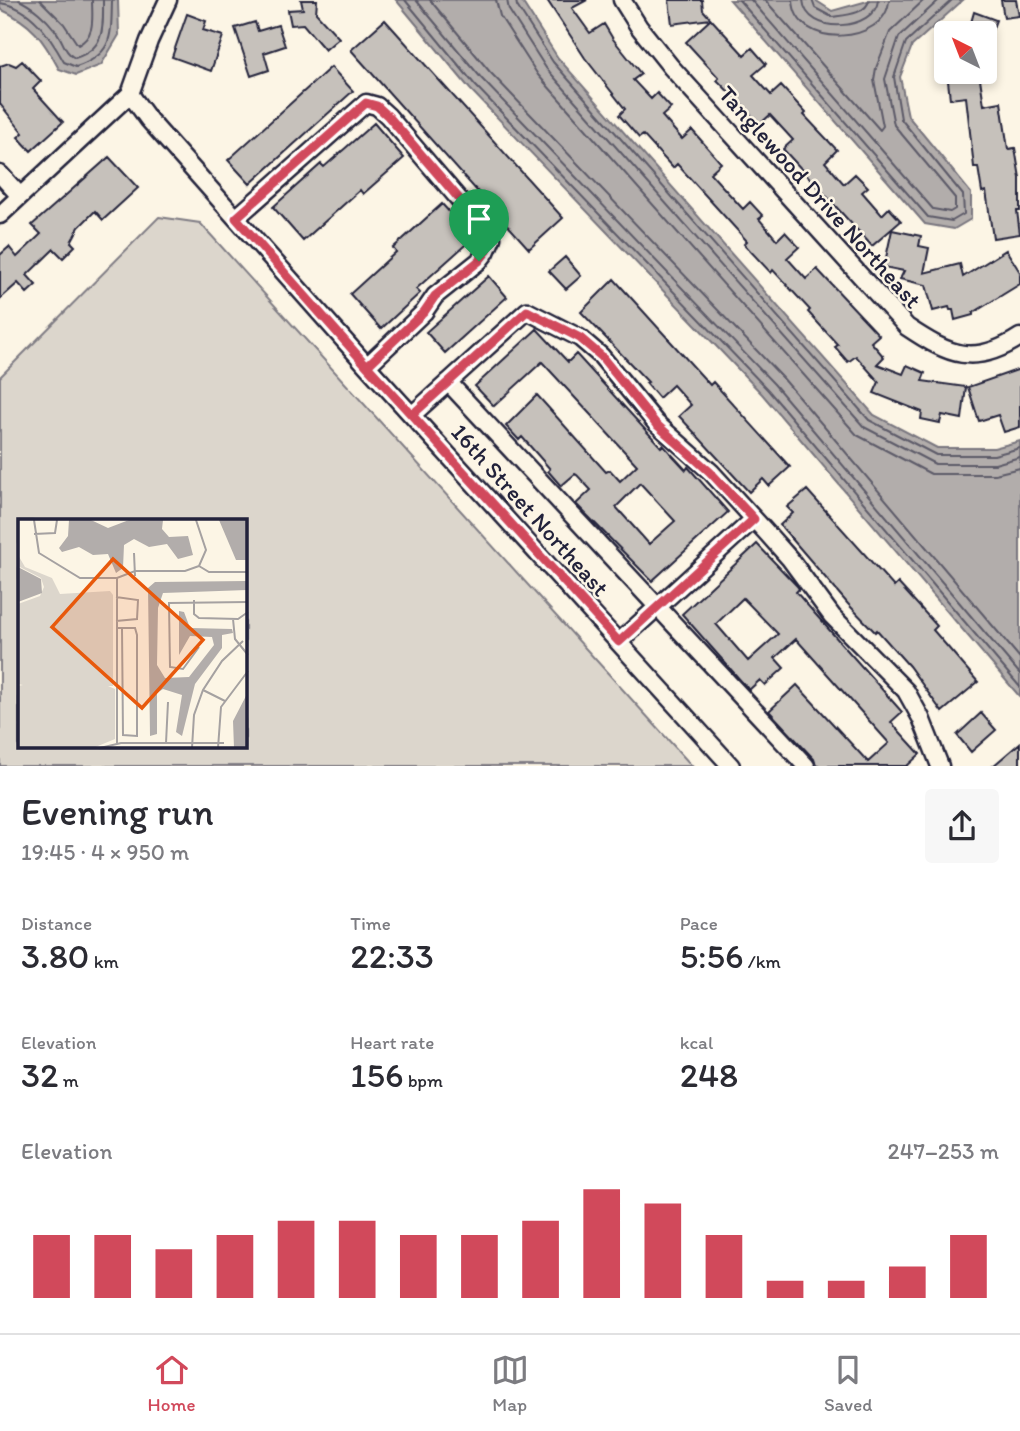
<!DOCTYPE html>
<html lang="en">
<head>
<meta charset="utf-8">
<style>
  :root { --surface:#fff; --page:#f7f7f7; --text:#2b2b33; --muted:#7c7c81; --line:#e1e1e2; --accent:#d1495b }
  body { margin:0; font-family:Itim,sans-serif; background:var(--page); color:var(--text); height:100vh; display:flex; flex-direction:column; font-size:26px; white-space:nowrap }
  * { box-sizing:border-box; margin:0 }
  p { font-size:23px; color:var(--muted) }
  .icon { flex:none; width:38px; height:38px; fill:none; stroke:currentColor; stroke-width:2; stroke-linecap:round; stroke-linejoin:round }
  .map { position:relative; height:766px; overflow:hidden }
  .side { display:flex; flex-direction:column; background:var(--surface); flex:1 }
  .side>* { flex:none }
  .needle { width:46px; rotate:318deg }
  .fabs { position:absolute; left:934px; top:21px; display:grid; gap:14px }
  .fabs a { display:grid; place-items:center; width:63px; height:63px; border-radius:7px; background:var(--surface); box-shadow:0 4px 10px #0003; font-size:35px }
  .pin { position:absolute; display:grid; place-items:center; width:60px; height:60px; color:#fff; margin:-72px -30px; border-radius:50% 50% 50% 0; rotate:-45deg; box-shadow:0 0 7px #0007 }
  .pin .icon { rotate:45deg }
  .round { display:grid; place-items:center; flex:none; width:74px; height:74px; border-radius:7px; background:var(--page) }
  .overview { display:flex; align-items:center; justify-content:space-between; height:119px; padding:0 21px }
  h1 { font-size:38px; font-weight:600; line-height:52px }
  .metrics { display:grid; grid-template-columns:repeat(3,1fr); gap:10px; height:119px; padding:7px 21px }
  .metrics div { display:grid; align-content:center }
  .metrics b { font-size:35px; font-weight:600 }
  .metrics small { font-size:19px; font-weight:400 }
  .metrics p { font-size:19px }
  .chart { height:196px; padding:14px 21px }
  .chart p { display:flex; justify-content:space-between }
  .chart svg { width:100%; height:126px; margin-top:7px; stroke:var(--accent); stroke-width:6 }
  .menu { display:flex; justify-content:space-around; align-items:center; height:98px; border-top:2px solid var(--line); background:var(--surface); font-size:19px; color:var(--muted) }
  .menu a { display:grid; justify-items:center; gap:4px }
  .menu .active { color:var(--accent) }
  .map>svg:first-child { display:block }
  .green { fill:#dcd6cc; stroke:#7f7c84; stroke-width:2; fill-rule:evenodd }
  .water { fill:#b2adab; stroke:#78757e; stroke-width:2 }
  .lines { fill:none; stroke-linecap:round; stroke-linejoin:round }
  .shore { stroke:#5c5a68; stroke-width:2 }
  .building { fill:#c6c1bb; stroke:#22223b; stroke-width:2; fill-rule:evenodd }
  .minor-casing { stroke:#22223b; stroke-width:21 }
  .minor { stroke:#fcf5e5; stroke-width:16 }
  .route-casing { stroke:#fff; stroke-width:14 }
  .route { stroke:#d1495b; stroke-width:9 }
  .labels { text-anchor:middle; stroke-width:5; stroke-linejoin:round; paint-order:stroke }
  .street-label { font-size:24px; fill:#22223b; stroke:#fcf5e5 }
  .inset-road { fill:none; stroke:#a5a1a1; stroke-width:2 }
  .view { fill:#e8590c; fill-opacity:0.15; stroke:#e8590c; stroke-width:3.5 }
  .inset-edge { fill:none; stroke:#22223b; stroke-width:3.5 }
</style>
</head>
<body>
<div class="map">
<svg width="1020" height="766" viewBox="0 0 1020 766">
  <rect width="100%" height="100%" fill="#fcf5e5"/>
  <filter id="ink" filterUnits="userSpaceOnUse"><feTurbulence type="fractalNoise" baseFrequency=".0143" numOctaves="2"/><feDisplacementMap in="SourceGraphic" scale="14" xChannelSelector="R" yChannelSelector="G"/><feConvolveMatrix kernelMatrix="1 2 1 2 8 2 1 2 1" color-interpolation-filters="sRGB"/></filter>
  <g filter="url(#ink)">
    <path class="green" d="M 159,217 L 200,223 L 692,766 L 0,766 L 0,377 ZM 19,521 L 245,521 L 245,747 L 19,747 Z"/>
    <path class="water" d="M 0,0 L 118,0 L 119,35 L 101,65 L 76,75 L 59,69 C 43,39 32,23 0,9 Z
      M 396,0 L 521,0 L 558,58 L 874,415 L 937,448 L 994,448 L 1020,441 L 1020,697 L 762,394 L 470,89 Z
      M 730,0 L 815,0 L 832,11 L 871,0 L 963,0 L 912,46 L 900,77 L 908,116 L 971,193 L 971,219 L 954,229 L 925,224 Z"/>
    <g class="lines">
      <path class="shore" d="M 19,0 C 32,6 46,18 55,30 C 63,39 64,53 75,58 C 106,48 103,27 103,0
        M 40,0 L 64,24 L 78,45 C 96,36 92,17 92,0
        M 405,0 L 475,85 L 768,390 L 1020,687
        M 416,0 L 482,79 L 774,384 L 1020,674
        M 430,0 L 490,72 L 782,377 L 1020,658
        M 496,0 L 500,16 L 538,75 L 857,435 L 931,474 L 995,474 L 1020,468
        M 507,0 L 509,10 L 546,68 L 864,427 L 935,464 L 995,464 L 1020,457
        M 516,0 L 517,6 L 553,62 L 869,420 L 936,455 L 994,455 L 1020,448
        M 739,0 L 928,217 L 952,221 L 964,214 L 963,195 L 901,119 L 894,77 L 906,42 L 952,0
        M 751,0 L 933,209 L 950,212 L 955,209 L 955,198 L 894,125 L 885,79 L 899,37 L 939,0
        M 765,0 L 880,130 L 883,126 L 874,80 L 876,68 L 890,32 L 924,0
        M 793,0 C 795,51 887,44 889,0
        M 803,0 C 806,37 876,30 878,0
        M 812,0 L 815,8 L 832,17 C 845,15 867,14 869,0
        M 0,3 C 32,7 50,37 64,62 L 76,67 C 114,54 111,35 112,0"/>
    </g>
    <path class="building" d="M 301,0 L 317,0 L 316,13 L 339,38 L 325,50 L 303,24 L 291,25 L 288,10 L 303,9 Z
      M 547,0 L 587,0 L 572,8 L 590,33 L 604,24 L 613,39 L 641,74 L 633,80 L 651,99 L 657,93 L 671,108 L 662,116 L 682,139 L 692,130 L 721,163 L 710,173 L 743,209 L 750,202 L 763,216 L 759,219 L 777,240 L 785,232 L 799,247 L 787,258 L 806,279 L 817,269 L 879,335 L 871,342 L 884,357 L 877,364 L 903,374 L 907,365 L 925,373 L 922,381 L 966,387 L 962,419 L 942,415 L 940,423 L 921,419 L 922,412 L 874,393 L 879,382 L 856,356 L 848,362 L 835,347 L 838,345 L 808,312 L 810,310 L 773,270 L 771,273 L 744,244 L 747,241 L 677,164 L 673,168 L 643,135 L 639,138 L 619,115 L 625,109 L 585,58 Z
      M 669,0 L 702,0 L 703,10 L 711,19 L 672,24 Z
      M 1001,0 L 1016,0 L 1019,16 L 1004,18 Z
      M 974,12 L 996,20 L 991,33 L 968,33 Z
      M 187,14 L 206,21 L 203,30 L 223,36 L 211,71 L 172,57 Z
      M 711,19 L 744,55 L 752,48 L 766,64 L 753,75 L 771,95 L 781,86 L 806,113 L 804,115 L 837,150 L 825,162 L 844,184 L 855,174 L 868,187 L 862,192 L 882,215 L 889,208 L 901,221 L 872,246 L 783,149 L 793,140 L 770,115 L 760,124 L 717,80 L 719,78 L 686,42 Z
      M 385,20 L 563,218 L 529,249 L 351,50 Z
      M 255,22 L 258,31 L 278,25 L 285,46 L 264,53 L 269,70 L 251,76 L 235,28 Z
      M 22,61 L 41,81 L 33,89 L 63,122 L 31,151 L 18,137 L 23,133 L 0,104 L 0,66 L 9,63 L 16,66 Z
      M 331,67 L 353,91 L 250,184 L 228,160 Z
      M 947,72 L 979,72 L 984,105 L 1001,102 L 1008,149 L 1015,148 L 1020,178 L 1020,211 L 1017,211 L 1020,234 L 993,238 L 986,191 L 982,192 L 978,167 L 974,167 L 966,97 L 950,99 Z
      M 374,123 L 404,158 L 363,194 L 360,190 L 303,241 L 273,207 L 321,164 L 324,167 Z
      M 109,157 L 138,188 L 103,220 L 95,211 L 79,227 L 71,242 L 75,246 L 63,258 L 54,249 L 27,275 L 36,285 L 27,293 L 18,283 L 0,299 L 0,255 L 9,247 L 17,257 L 41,234 L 32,225 Z
      M 442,204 L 473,238 L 416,289 L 420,293 L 381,329 L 350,294 L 396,252 L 393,248 Z
      M 892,230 L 921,236 L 919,246 L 929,248 L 924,273 L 960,264 L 963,277 L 1006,250 L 1020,272 L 1020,284 L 973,313 L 973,315 L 955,320 L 953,310 L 950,310 L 949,307 L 933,311 L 926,285 L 900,279 L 904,271 L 884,267 Z
      M 565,257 L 581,276 L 566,289 L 549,271 Z
      M 489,276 L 507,297 L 445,353 L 426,332 Z
      M 614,279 L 710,385 L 713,382 L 790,467 L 769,486 L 763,479 L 749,492 L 679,416 L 691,405 L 673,385 L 659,398 L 646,383 L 648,382 L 581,312 Z
      M 537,329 L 568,362 L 576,354 L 661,447 L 663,445 L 686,470 L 688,467 L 728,512 L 652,581 L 576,504 L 591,490 L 577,475 L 575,474 L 561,486 L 548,471 L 550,469 L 522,437 L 519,440 L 506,426 L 537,395 L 606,472 L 610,470 L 620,481 L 637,465 L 542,362 L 494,406 L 475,386 ZM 640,483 L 675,521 L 649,544 L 616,507 Z
      M 1020,369 L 1020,427 L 1004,432 L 998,415 L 979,421 L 968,387 Z
      M 807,490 L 894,587 L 898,583 L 908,594 L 937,626 L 933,630 L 978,682 L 942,712 L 909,666 L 877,630 L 875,632 L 848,604 L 780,525 L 793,513 L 787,507 Z
      M 757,544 L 797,586 L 799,589 L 796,592 L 817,616 L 902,712 L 891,722 L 920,754 L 907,766 L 816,766 L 814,759 L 769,711 L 797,685 L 868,762 L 889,743 L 796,639 L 775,658 L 784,668 L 765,685 L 760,680 L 749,690 L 682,614 ZM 743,598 L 778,634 L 748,661 L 716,624 Z
      M 981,713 L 996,730 L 971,752 L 957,735 Z
      M 1020,743 L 1020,766 L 993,766 Z"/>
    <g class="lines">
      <g class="minor-casing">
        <path id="minor" d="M 622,0 L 639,27 L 671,67 L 907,327 C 949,355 974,367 1020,337
          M 130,94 L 149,120 L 367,366 L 731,766
          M 0,174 L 20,196
          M 0,215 L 130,94 L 149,41 L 168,0
          M 236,218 L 366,103 L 377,106 L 388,116 L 492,238 L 486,252 L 479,261 L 435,296 L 424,312 L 367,366
          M 448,382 L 806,766
          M 412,415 L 527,311 L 580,338 L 601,356 L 656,423 L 711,472 L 766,532 L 790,559 L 832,616 L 906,691 L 921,718 L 940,766
          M 619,642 L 754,519"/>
      </g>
      <use href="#minor" class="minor"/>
    </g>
  </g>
  <g class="lines" filter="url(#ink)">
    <g class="route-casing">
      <path id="route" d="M 479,261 L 435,296 L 424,312 L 367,366 L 412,415 L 527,311 L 580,338 L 601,356 L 656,424 L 710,472 L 754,519 L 619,642 L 367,366 L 236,218 L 366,103 L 377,106 L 388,116 L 486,230 L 492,239 L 486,252 L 479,261"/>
    </g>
    <use href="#route" class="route"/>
  </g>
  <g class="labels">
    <g class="street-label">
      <text transform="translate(820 197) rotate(48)" y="8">Tanglewood Drive Northeast</text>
      <text transform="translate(530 510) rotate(48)" y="8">16th Street Northeast</text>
    </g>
  </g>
  <g transform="translate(18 519)">
    <rect width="229" height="229" fill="#fcf5e5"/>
    <path d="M 0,36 L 7,48 L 34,59 L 42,75 L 92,72 L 95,76 L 95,167 L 90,167 L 97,170 L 97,220 L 75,229 L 0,229 L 0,167 L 5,166 L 0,165 L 0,85 L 22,77 L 26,68 L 23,59 L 0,47 Z" fill="#dcd6cc"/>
    <path d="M 51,1 L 73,1 L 90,9 L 111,1 L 145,1 L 144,10 L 151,18 L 170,17 L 175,36 L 160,40 L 149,25 L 131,28 L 116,20 L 106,26 L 105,49 L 98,54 L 90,35 L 75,36 L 61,28 L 44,33 L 41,29 L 50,17 ZM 201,1 L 229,1 L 229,41 L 218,41 ZM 0,48 L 23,60 L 24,74 L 0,83 ZM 229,62 L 229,71 L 145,74 L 140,89 L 139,146 L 147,159 L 171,158 L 196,126 L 194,118 L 172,117 L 161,136 L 161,92 L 166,93 L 172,109 L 214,110 L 215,114 L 204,116 L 204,129 L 177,165 L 164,217 L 158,213 L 164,176 L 145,170 L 139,174 L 139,215 L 132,217 L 130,69 L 137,63 ZM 229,175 L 229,229 L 216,229 L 215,202 Z" fill="#b2adab"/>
    <path class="inset-road" d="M 16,1 L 21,34 L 62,59 L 99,59 L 117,52 L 167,52 L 181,47M 178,1 L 188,31 L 181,47M 16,15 L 37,14 L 39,1M 116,34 L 117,57M 181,47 L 191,53 L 230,53M 99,59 L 99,224M 176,81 L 176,95 L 181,99 L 220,100 L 230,93M 215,100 L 217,120 L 230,136M 98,102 L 119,100 L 120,81 L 98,78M 98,109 L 117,109 L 119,116 L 119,217 L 105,216 L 104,109M 181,128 L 165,150 L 152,148 L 151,84 L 230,83M 185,171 L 207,182M 148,224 L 150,183M 82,229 L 103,224 L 206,224M 174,229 L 176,196 L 185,171 L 204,142 L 225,122M 200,229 L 203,188 L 230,152"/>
    <path class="view" d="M 95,40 L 185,121 L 124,189 L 34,108 Z"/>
    <rect width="229" height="229" class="inset-edge"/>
  </g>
</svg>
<div class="fabs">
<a><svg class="needle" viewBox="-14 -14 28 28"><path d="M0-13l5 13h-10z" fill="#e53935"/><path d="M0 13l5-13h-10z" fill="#7c7c81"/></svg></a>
</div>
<div class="pin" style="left:479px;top:261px;background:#1e9e55"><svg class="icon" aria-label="arrive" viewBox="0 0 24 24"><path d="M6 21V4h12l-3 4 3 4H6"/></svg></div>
</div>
<section class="side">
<div class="overview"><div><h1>Evening run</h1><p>19:45 · 4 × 950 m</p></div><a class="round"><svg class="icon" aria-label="share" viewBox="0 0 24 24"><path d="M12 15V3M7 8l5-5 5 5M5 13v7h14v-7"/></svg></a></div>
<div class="metrics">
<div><p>Distance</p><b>3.80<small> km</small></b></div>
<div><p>Time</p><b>22:33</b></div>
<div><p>Pace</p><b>5:56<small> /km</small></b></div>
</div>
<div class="metrics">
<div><p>Elevation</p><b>32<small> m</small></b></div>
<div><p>Heart rate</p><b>156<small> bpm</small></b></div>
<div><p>kcal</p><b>248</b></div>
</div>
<div class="chart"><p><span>Elevation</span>247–253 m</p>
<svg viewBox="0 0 160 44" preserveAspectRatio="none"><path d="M5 44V22M15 44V22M25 44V27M35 44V22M45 44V17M55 44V17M65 44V22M75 44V22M85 44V17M95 44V6M105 44V11M115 44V22M125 44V38M135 44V38M145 44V33M155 44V22"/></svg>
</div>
</section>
<nav class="menu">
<a class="active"><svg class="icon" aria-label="home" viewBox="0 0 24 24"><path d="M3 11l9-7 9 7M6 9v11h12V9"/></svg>Home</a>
<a><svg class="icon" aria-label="map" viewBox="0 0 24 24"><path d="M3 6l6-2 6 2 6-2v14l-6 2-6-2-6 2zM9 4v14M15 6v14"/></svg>Map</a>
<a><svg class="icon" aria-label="saved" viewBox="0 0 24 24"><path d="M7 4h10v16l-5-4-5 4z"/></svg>Saved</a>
</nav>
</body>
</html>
